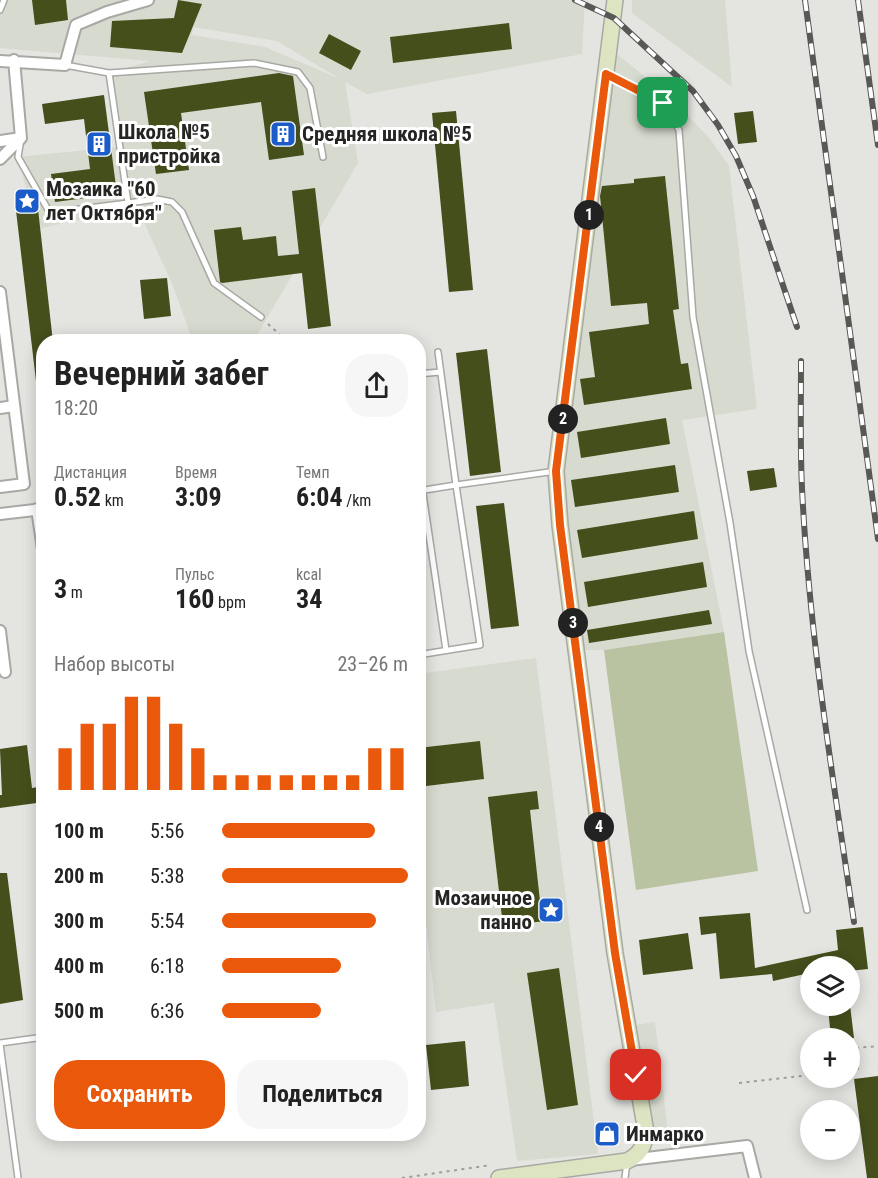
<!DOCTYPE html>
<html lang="ru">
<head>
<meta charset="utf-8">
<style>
  :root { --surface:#fff; --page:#f6f6f6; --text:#222; --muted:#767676; --accent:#ea580c }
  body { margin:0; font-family:"Roboto Condensed",sans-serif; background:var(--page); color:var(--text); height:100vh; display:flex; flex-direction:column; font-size:22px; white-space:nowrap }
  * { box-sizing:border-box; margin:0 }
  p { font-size:20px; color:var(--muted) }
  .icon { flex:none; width:33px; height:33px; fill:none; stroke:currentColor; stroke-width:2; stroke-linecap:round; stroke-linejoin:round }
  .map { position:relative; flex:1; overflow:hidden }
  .details { position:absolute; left:36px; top:334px; width:390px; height:807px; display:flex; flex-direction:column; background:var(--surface); border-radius:24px; box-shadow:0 3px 15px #0003 }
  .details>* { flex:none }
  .controls { position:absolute; left:800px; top:956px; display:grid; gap:12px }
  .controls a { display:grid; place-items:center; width:60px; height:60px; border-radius:50%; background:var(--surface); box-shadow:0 3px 15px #0003; font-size:30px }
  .pin { position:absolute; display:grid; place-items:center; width:51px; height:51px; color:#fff; margin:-26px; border-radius:12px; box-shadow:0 3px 9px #0006 }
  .km { position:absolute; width:30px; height:30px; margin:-15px; border-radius:50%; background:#222; color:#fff; font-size:16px; line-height:30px; text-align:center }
  .round { display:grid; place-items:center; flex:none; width:63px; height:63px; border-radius:24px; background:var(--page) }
  .summary { display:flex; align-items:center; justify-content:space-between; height:102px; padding:0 18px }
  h1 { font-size:33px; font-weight:700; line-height:45px }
  .metrics { display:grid; grid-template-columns:repeat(3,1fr); gap:9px; height:102px; padding:6px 18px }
  .metrics div { display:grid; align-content:center }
  .metrics b { font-size:26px; font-weight:700 }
  .metrics small { font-size:16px; font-weight:400 }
  .metrics p { font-size:16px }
  .chart { height:168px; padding:12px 18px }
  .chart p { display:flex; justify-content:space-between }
  .chart svg { width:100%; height:108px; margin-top:6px; stroke:var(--accent); stroke-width:6 }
  .button { display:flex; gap:12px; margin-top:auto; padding:12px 18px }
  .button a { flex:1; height:69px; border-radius:24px; background:var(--accent); color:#fff; font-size:24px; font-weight:700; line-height:69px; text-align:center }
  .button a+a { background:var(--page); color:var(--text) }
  ul { padding:0 18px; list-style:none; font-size:20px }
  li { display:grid; grid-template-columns:96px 72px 1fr; align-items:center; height:45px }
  li i { height:15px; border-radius:8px; background:var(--accent) }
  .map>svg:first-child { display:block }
  .built { fill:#d7dace; fill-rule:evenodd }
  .green { fill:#b9c2a1 }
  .building { fill:#444f1c }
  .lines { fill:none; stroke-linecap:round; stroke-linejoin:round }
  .lane-casing { stroke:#a8a9a5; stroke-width:8 }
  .street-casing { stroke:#a8a9a5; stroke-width:14 }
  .secondary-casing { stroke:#a8a9a5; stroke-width:18 }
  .path { stroke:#9c9d9a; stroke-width:2; stroke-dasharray:3 4.5; stroke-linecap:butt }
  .lane { stroke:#fff; stroke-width:5 }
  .street { stroke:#fff; stroke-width:10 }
  .secondary { stroke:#dde4c2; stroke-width:15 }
  .rail-casing { stroke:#585957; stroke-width:6 }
  .rail { stroke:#fff; stroke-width:4; stroke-dasharray:11; stroke-linecap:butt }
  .route-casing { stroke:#fff; stroke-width:12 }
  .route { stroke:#ea580c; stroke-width:8 }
  .labels { text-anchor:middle; stroke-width:6; stroke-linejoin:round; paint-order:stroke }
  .poi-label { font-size:21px; font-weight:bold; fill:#252624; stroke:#fff; text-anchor:start }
</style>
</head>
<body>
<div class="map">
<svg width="878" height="1178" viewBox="0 0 878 1178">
  <rect width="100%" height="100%" fill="#e4e5e1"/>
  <path class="built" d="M 0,0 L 585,0 L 582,54 L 367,94 L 345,82 L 358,163 L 253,342 L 193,342 L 173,286 L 137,207 L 37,229 L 18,157 L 117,147 L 109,73 L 150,61 L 0,48 ZM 193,27 L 277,41 L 340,79 L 265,47 L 192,35 Z
    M 632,0 L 725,0 L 732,87 L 632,13 Z
    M 613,51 L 667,94 L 710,139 L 729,166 L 757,409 L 682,420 L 724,632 L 604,650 L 579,650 L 559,502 Z
    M 536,658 L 598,1154 L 517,1161 L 494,1003 L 436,1012 L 418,853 L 418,674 Z
    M 655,1022 L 669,1141 L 650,1143 L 636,1025 Z"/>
  <path class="green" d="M 724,632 L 758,871 L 636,890 L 604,650 Z"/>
  <path class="building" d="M 32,0 L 66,0 L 68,20 L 35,25 Z
    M 178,0 L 202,4 L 182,53 L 110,47 L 112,21 L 174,18 Z
    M 509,23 L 512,49 L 393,63 L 390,37 Z
    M 329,34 L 361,51 L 351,70 L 319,53 Z
    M 279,73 L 293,76 L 304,155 L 269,160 L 261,102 L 181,113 L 189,170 L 156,174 L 144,92 Z
    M 104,95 L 117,194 L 55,202 L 51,174 L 90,169 L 84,119 L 45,124 L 42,104 Z
    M 456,111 L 473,290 L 449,292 L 432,113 Z
    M 753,111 L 757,142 L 738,144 L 734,113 Z
    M 665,176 L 679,309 L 673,310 L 681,364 L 688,363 L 692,389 L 584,405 L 580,379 L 595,377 L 589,332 L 649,324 L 647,303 L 611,306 L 600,196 L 602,186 L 634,183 L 634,179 Z
    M 315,188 L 331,326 L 308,329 L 302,273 L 222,283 L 220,282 L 214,230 L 241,227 L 243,240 L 276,236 L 278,256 L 299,254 L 292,191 Z
    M 37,200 L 53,342 L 44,342 L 44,381 L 36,381 L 15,202 Z
    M 167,278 L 171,316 L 144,319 L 140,280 Z
    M 487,349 L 501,472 L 470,476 L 456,353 Z
    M 666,418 L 670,444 L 581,458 L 577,432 Z
    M 675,465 L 679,492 L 575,507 L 571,480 Z
    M 774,468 L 777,487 L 750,491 L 747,471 Z
    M 504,503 L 519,626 L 491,629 L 476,506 Z
    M 694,511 L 698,539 L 582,558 L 577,530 Z
    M 703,562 L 707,587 L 588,607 L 584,582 Z
    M 709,610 L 712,624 L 589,643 L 587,630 Z
    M 480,741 L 484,779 L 418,787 L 418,748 Z
    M 27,745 L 32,788 L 44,786 L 44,802 L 0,808 L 0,795 L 2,795 L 0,749 Z
    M 537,791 L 539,809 L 530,810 L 540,901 L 550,900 L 553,920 L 503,926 L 488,797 Z
    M 0,873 L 7,873 L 23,1000 L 0,1004 Z
    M 750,913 L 755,968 L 838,950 L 836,930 L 863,927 L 868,969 L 849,971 L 849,966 L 810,966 L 810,973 L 773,981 L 772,974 L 720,979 L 716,933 L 701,935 L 699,917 Z
    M 688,933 L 693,969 L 643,975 L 639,940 Z
    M 559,968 L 578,1105 L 547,1110 L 527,973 Z
    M 850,1005 L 854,1038 L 831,1038 L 828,1008 Z
    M 465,1041 L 469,1086 L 431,1090 L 426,1045 Z
    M 878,1076 L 878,1178 L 867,1178 L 854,1079 Z"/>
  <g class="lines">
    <g class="lane-casing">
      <path id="lane" d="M 0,10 L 4,0
        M 65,65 L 109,73 L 254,63 L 298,72 L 310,88 L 323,157
        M 109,73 L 128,203 L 157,199 L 172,202 L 182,212 L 214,283 L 261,317
        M 608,75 L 663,103 L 679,130 L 693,317 L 730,523 L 749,651 L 807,910
        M 21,139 L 18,157 L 50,213 L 128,203
        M 418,374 L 440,372
        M 418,460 L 446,650
        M 418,491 L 456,485 L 438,352
        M 418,655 L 480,645 L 456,485 L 556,471
        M 0,1043 L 44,1037
        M 0,1044 L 18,1178
        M 625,1178 L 627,1162"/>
    </g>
    <g class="street-casing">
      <path id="street" d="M 0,61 L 65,65 L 76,25 L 107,12 L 148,0
        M 0,141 L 21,138
        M 0,159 L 21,138 L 14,60
        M 0,292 L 24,484 L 0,487
        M 0,408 L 14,406
        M 37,509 L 44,556
        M 0,514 L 43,509
        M 0,631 L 5,672
        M 630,1160 L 747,1146 L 755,1178"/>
    </g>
    <g class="secondary-casing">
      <path id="secondary" d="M 499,1178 L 627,1161 C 641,1154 644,1146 646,1132 L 615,953 L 560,525 L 556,471 L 615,0"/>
    </g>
    <path class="path" d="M 268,324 L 288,342
      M 849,1070 L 858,1069 L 856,1048 L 878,1046
      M 739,1083 L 810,1075
      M 402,1178 L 491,1165"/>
    <use href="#lane" class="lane"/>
    <use href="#street" class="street"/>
    <use href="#secondary" class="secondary"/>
    <g class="rail-casing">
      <path id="rail" d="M 575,0 L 614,18 L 693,91 L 718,125 L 736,156 L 753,196 L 797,327
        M 805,0 L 878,539
        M 858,0 L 878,145
        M 801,361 C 801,403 800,446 802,488 C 809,634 833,778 854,922"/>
    </g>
    <use href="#rail" class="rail"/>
  </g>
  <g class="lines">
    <g class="route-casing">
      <path id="route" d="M 636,1075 L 615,953 L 560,525 L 556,471 L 606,74 L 663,103"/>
    </g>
    <use href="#route" class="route"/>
  </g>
  <defs>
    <g id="building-square" transform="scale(1.35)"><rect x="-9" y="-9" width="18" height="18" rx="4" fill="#1b5cc8" stroke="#fff"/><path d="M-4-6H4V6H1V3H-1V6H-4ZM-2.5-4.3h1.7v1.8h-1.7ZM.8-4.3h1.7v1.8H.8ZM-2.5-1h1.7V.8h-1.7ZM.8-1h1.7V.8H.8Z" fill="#fff"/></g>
    <g id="sight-square" transform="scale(1.35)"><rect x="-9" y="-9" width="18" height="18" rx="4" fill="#1b5cc8" stroke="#fff"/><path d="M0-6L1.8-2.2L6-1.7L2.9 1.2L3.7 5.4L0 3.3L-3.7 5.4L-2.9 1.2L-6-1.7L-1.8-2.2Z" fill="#fff"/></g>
    <g id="shop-square" transform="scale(1.35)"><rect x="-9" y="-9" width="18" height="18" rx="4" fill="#1b5cc8" stroke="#fff"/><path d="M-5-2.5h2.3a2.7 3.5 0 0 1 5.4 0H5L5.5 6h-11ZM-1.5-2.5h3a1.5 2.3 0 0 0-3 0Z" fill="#fff"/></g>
  </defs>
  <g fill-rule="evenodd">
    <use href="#building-square" x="283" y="134"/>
    <use href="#building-square" x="99" y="144"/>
    <use href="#sight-square" x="27" y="201"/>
    <use href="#sight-square" x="551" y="910"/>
    <use href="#shop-square" x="607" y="1134"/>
  </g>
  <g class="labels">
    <g class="poi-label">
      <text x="118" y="139">Школа №5<tspan x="118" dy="24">пристройка</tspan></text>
      <text x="302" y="141">Средняя школа №5</text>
      <text x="46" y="196">Мозаика "60<tspan x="46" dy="24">лет Октября"</tspan></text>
      <text x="532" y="905" text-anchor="end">Мозаичное<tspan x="532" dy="24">панно</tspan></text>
      <text x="626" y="1141">Инмарко</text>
    </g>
  </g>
</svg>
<div class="controls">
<a><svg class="icon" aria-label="layers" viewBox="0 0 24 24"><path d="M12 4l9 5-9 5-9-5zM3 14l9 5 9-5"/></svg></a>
<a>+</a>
<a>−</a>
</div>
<div class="pin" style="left:663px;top:103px;background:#1e9e55"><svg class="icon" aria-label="arrive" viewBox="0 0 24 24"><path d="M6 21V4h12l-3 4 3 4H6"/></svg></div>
<div class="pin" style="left:636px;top:1075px;background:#d93025"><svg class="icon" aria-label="check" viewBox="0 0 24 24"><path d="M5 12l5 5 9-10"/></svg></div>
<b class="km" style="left:589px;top:215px">1</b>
<b class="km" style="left:563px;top:419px">2</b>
<b class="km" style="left:573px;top:623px">3</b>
<b class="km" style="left:599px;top:827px">4</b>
<section class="details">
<div class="summary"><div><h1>Вечерний забег</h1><p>18:20</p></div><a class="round"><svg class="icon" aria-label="share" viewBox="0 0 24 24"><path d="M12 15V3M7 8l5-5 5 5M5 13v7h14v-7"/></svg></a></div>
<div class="metrics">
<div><p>Дистанция</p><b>0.52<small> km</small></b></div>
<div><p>Время</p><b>3:09</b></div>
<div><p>Темп</p><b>6:04<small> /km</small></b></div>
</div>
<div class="metrics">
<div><b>3<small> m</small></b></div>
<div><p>Пульс</p><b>160<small> bpm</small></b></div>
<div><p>kcal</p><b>34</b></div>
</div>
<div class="chart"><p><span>Набор высоты</span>23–26 m</p>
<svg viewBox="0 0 160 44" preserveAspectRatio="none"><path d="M5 44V27M15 44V17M25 44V17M35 44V6M45 44V6M55 44V17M65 44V27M75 44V38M85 44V38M95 44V38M105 44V38M115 44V38M125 44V38M135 44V38M145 44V27M155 44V27"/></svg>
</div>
<ul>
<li><b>100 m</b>5:56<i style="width:82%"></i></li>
<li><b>200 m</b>5:38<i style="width:100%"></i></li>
<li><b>300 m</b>5:54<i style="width:83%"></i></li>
<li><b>400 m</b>6:18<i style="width:64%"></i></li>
<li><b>500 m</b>6:36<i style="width:53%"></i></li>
</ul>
<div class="button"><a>Сохранить</a><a>Поделиться</a></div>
</section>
</div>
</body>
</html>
